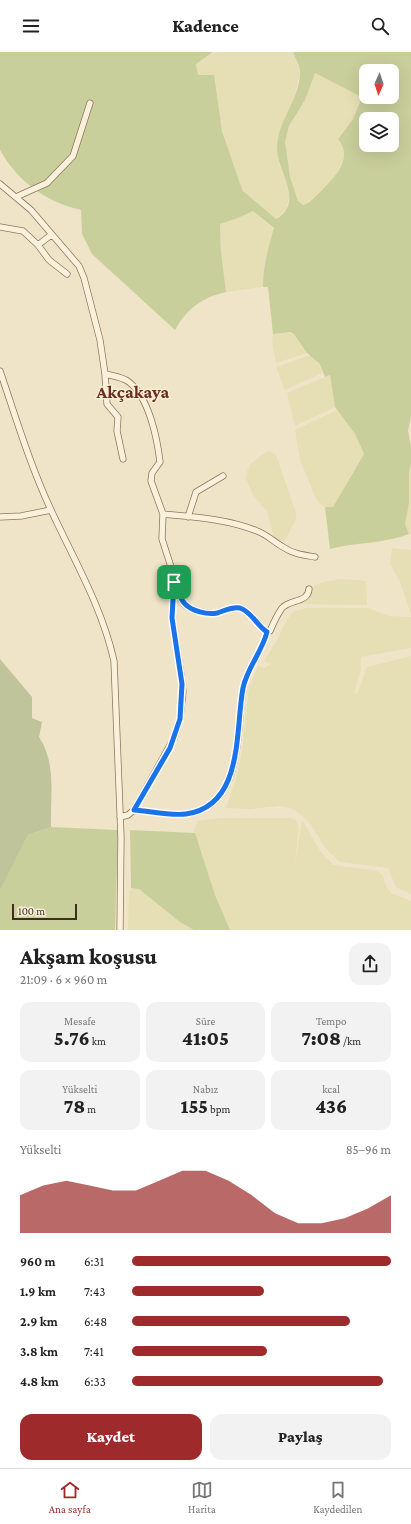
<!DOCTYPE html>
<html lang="tr">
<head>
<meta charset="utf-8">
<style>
  :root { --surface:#fff; --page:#f2f2f2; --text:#222; --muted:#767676; --line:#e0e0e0; --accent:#9e2a2b }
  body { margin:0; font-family:"Crimson Pro",serif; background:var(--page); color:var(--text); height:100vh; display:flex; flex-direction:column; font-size:15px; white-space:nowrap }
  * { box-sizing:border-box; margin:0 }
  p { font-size:13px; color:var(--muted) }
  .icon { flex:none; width:22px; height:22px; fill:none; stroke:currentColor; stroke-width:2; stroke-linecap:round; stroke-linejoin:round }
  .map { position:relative; height:878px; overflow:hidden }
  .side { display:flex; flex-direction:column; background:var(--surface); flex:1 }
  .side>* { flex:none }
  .needle { width:26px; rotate:183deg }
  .buttons { position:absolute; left:359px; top:12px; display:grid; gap:8px }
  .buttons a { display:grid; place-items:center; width:40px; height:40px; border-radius:8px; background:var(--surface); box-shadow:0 4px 16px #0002; font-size:20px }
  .scale { position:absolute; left:12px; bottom:10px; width:65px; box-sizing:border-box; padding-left:4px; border:2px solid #3d2e20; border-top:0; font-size:11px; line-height:14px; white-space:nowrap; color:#3d2e20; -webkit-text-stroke:3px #f7eed8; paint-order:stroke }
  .pin { position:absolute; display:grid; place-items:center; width:34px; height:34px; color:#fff; margin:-17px; border-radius:8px; box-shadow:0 2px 6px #0006 }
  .round { display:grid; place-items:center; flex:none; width:42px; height:42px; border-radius:12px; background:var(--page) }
  .headline { display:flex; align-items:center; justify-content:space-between; height:68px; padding:0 20px }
  h1 { font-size:22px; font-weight:800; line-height:30px }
  .metrics { display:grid; grid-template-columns:repeat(3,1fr); gap:6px; height:68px; padding:4px 20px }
  .metrics div { display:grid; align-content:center; border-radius:10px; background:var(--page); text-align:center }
  .metrics b { font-size:20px; font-weight:800 }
  .metrics small { font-size:11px; font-weight:400 }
  .metrics p { font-size:11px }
  .chart { height:112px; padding:8px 20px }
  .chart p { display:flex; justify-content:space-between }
  .chart svg { width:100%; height:72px; margin-top:4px; fill:var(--accent); opacity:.7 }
  .action { display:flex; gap:8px; margin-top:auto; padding:8px 20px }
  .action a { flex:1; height:46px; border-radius:12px; background:var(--accent); color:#fff; font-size:16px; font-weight:800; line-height:46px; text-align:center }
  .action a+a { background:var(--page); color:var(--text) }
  ul { padding:0 20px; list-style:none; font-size:13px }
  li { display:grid; grid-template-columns:64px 48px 1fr; align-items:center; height:30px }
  li i { height:10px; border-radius:5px; background:var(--accent) }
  header { display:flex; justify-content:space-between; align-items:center; height:52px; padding:0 20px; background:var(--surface); font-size:18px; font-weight:800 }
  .dock { display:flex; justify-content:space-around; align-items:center; height:56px; border-top:1px solid var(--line); background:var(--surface); font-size:11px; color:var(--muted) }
  .dock a { display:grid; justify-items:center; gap:2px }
  .dock .on { color:var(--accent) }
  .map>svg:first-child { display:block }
  .farmland { fill:#e6deb5 }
  .green { fill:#c9cf9b; fill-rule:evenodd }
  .cemetery { fill:#bfc49a }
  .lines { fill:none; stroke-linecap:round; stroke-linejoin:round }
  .minor-casing { stroke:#8d765c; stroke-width:7 }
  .minor { stroke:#faf1dc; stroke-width:5.5 }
  .route-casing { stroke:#fff; stroke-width:8 }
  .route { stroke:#1a73e8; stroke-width:5 }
  .labels { text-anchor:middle; stroke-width:3; stroke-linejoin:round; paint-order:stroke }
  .district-label { font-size:18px; font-weight:bold; fill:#6b2e1e; stroke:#f7eed8 }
</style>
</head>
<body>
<header><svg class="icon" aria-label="menu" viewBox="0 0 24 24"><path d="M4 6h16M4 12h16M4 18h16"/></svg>Kadence<svg class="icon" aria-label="search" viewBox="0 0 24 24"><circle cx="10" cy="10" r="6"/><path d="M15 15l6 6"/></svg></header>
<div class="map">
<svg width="411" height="878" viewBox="0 0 411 878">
  <rect width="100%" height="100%" fill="#f0e4c8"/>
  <path class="farmland" d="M 213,0 L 293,0 L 300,19 L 295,43 L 278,87 L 277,100 L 279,112 L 290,142 L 286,157 L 276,167 L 243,139 L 227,99 L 216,47 L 198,23 L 196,12 Z
    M 314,20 L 362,44 L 353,67 L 338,86 L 343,94 L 345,103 L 335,125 L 305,153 L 299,151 L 292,133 L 287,110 L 285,90 L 289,74 L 305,48 Z
    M 253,159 L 274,177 L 265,208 L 263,235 L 226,240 L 221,200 L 220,172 L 238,166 Z
    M 288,280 L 296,283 L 307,301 L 276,311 L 272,289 L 273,282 Z
    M 311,303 L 319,311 L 322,321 L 285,338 L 276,315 Z
    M 330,323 L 335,355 L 295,374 L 287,341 Z
    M 337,358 L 355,382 L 364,402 L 333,455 L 327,456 L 322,454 L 317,449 L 300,408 L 295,378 Z
    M 269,399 L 276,403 L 296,461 L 296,467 L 286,487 L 283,489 L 274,486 L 267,459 L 253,443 L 246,427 L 247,419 L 251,412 L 260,404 Z
    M 411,412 L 411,481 L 409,482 L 405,472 L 409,419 Z
    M 392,496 L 411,498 L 411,562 L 400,530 L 390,512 Z
    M 340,527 L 366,529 L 367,553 L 294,552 L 311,541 L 312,535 L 323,530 Z
    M 306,556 L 368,556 L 389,564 L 411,565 L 411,596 L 361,605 L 361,618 L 354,641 L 357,642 L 367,615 L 411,604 L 411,842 L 396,835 L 388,816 L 340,810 L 326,797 L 309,770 L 294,757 L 280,754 L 250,757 L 226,756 L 237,723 L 242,699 L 249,635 L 258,614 L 264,616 L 271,612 L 264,609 L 276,590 L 287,567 L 295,559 Z
    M 220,766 L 291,766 L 296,768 L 299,776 L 294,817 L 302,768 L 321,800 L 333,813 L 378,819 L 383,824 L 386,834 L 391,841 L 411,849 L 411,878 L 230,878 L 215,843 L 194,779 L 198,769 Z
    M 134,835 L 139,837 L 180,870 L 194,878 L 128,878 L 129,839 Z"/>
  <path class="green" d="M 0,0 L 213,0 L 196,12 L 198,23 L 214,23 L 222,79 L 239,129 L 243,139 L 276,167 C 306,149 276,120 277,95 C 278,68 300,47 300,20 C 300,14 295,6 293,0 L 411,0 L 411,364 L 408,379 L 411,394 L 411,412 L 409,419 L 409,451 L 405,472 L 409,482 C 384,492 356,490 330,497 L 325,455 L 333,455 L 364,402 L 355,382 L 335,355 L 330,323 L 325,325 L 319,311 L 307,301 L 294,282 L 290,280 L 273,282 L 268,235 L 263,235 C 263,214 268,196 274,176 L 253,159 L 238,166 L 220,172 L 221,200 L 226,240 C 203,245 186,257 175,278 L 92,202 L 82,182 L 81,158 C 46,150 18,130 0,98 ZM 366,19 L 392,19 L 392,45 L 366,45 ZM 315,21 L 362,45 L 353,67 L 338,87 C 355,107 332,128 318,142 C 313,146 309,152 303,153 L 298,149 L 290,125 L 285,90 L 289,74 L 305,48 ZM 366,67 L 392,67 L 392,93 L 366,93 Z
    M 51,775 L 118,778 L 115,878 L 0,878 L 0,839 L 28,783 Z
    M 130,778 L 195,781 L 215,843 L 230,878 L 194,878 L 180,870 L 139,837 L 131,836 Z"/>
  <path class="cemetery" d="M 0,607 L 32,645 L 32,666 L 42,670 L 39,685 C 57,712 50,745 51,775 L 28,783 L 0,839 Z"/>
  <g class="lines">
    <g class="minor-casing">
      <path id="minor" d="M 0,132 L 31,158 L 79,214 L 84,226 L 100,288 L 105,322 C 113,324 123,325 129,330 C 149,346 157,385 160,410 L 152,421 L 151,429 L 163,462 L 162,487 L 174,524 L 172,566 L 181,622 L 183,640 L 180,667 L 174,686 L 134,758 L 128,763 L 120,765
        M 16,145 L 47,131 L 73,104 L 90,51
        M 0,175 L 23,179 L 38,193 L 51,183
        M 38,193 L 49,208 L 67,222
        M 0,319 C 16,366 30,413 51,458 C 74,508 102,555 114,609 L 121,785 L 120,878
        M 105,322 L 107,352 L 118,365 L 117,379 L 123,407
        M 163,462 C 194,465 228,467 257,479 C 266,482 274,490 283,495 C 293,502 303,503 315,505
        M 0,465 L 21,464 L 51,458
        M 188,465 L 196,440 L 223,424
        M 175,532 C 178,538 180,547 184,552 C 191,559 207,562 216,561 C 225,559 231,554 240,556 C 252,559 257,574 267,580 L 270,579 C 273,572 277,563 282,556 C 290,547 308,551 309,537
        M 134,758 C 150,759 169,764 186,762 C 246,754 235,676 244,633 C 248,614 263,599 267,580"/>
    </g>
    <use href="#minor" class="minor"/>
  </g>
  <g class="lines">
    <g class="route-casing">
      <path id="route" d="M 174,530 C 177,536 180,547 185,552 C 192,559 207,563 217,561 C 225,559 231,554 240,556 C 252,560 257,574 267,580 C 262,600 247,616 243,636 C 235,679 244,754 186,762 C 169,764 150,759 134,758 L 170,696 L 180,667 L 182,632 L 172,566 Z"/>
    </g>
    <use href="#route" class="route"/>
  </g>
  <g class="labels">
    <g class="district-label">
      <text x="133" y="346">Akçakaya</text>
    </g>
  </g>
</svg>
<div class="buttons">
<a><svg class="needle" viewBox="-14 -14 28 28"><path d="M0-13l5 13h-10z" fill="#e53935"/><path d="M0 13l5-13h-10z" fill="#767676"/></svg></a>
<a><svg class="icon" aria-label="layers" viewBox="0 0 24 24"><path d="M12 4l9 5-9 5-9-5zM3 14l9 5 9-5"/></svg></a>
</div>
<div class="scale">100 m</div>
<div class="pin" style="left:174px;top:530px;background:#1e9e55"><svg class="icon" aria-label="arrive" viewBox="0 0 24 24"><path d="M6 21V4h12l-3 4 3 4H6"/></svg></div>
</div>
<section class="side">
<div class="headline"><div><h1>Akşam koşusu</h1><p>21:09 · 6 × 960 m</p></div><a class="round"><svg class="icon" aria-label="share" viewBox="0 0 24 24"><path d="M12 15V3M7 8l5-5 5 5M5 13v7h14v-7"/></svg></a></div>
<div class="metrics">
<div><p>Mesafe</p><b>5.76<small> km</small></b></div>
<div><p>Süre</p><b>41:05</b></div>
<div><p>Tempo</p><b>7:08<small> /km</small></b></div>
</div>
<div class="metrics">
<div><p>Yükselti</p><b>78<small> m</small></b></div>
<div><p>Nabız</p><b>155<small> bpm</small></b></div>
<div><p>kcal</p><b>436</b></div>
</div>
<div class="chart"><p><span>Yükselti</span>85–96 m</p>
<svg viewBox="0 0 160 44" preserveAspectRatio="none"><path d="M0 44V21L10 15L20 12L30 15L40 18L50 18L60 12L70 6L80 6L90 12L100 21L110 32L120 38L130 38L140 35L150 29L160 21V44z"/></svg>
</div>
<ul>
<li><b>960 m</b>6:31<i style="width:100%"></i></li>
<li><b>1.9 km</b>7:43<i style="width:51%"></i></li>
<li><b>2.9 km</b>6:48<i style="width:84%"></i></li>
<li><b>3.8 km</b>7:41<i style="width:52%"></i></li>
<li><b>4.8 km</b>6:33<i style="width:97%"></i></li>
</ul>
<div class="action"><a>Kaydet</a><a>Paylaş</a></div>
</section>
<nav class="dock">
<a class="on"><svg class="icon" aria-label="home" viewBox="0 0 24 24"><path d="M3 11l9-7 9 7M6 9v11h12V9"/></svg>Ana sayfa</a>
<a><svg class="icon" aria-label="map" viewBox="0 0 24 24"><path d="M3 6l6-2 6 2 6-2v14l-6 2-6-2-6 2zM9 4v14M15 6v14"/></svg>Harita</a>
<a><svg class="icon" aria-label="saved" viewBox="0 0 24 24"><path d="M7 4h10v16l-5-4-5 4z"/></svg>Kaydedilen</a>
</nav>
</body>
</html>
